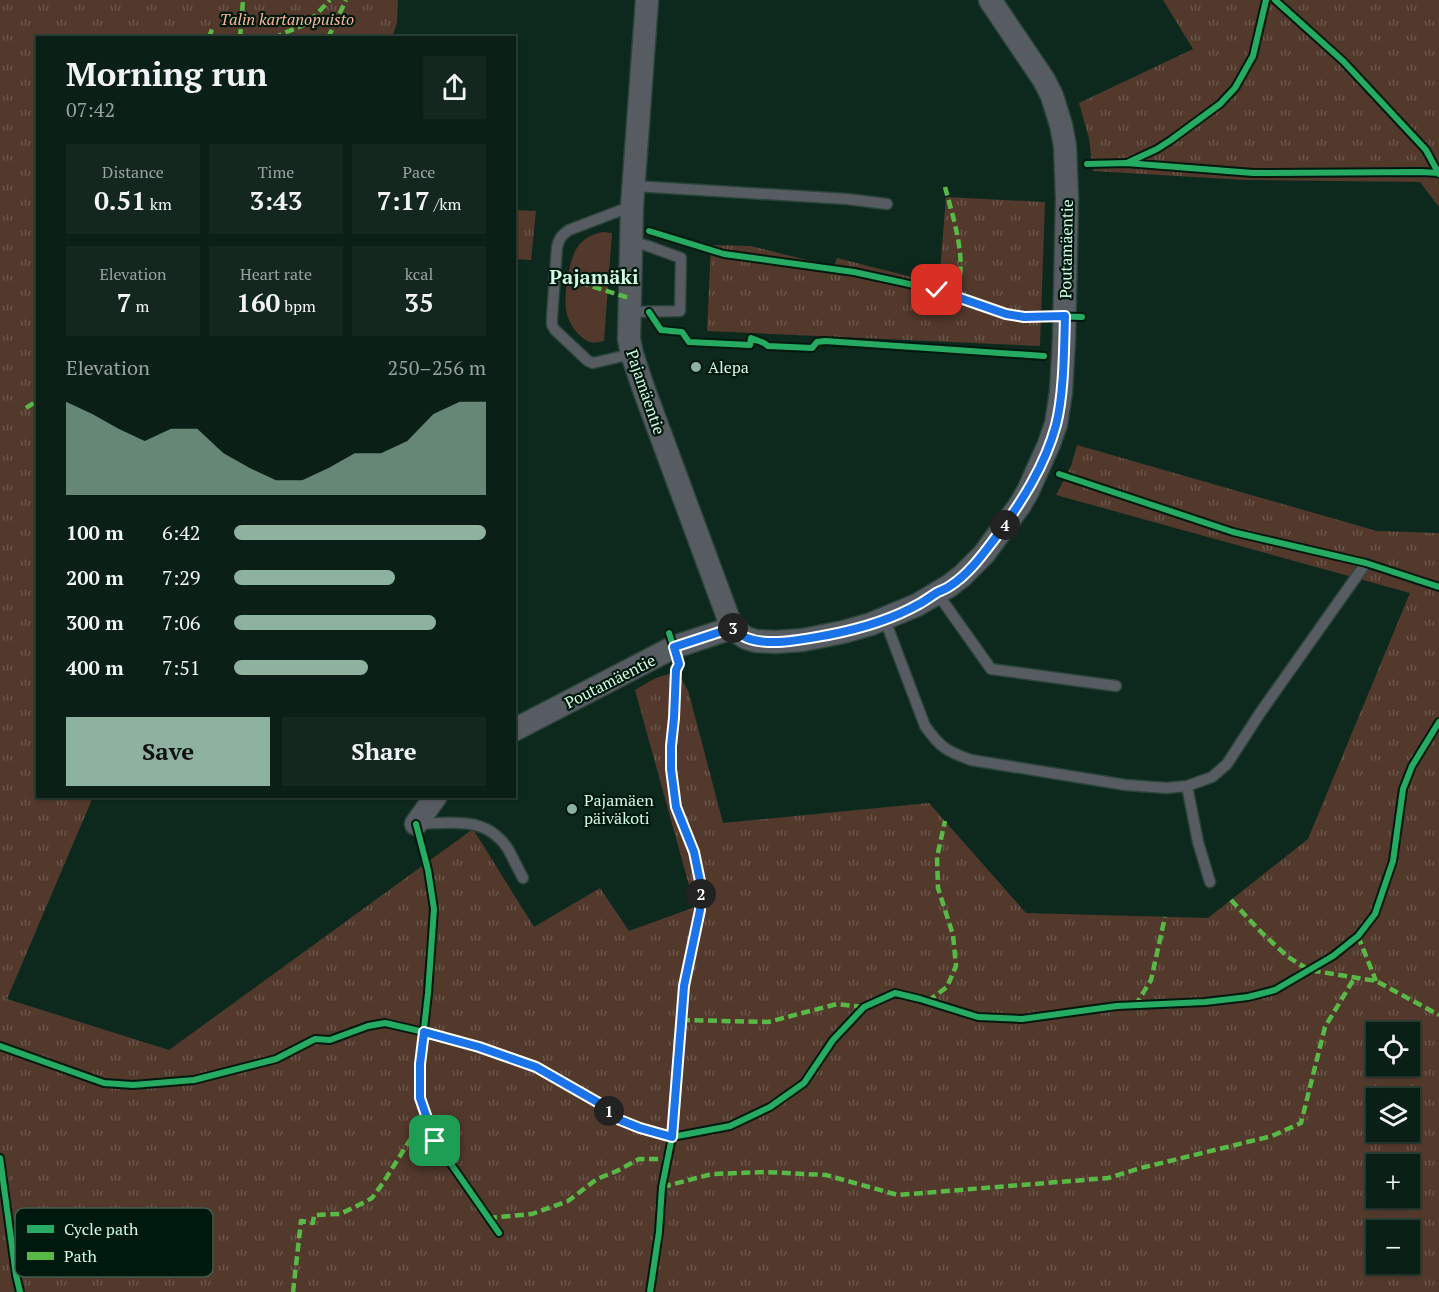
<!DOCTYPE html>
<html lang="en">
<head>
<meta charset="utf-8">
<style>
  :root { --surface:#0a1f16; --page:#13271f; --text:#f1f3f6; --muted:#99a2a1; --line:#2a3d35; --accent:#8db29f }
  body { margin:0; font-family:"PT Serif",serif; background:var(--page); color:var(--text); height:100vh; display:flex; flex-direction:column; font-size:22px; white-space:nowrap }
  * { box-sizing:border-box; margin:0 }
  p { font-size:20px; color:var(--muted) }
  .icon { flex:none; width:33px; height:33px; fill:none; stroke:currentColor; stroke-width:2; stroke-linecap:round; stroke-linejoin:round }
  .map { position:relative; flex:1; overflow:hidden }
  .panel { position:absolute; left:36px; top:36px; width:480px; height:762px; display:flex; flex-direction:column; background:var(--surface); border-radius:0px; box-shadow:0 2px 4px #0004,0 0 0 2px var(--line) }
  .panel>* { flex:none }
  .controls { position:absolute; left:1366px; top:1022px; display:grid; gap:12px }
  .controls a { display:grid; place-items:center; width:54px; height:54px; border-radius:0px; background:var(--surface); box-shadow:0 2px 4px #0004,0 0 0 2px var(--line); font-size:30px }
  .pin { position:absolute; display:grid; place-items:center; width:51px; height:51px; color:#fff; margin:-26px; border-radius:12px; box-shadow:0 3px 9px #0006 }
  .km { position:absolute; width:30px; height:30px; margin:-15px; border-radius:50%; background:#222; color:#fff; font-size:16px; line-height:30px; text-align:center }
  .round { display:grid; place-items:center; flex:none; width:63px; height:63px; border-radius:0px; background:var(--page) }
  .head { display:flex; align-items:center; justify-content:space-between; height:102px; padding:0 30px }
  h1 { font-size:33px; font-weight:700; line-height:45px }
  .stats { display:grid; grid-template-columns:repeat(3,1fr); gap:9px; height:102px; padding:6px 30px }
  .stats div { display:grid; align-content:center; border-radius:0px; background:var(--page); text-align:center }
  .stats b { font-size:26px; font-weight:700 }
  .stats small { font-size:16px; font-weight:400 }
  .stats p { font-size:16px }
  .chart { height:168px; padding:12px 30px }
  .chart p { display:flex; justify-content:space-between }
  .chart svg { width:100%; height:108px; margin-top:6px; fill:var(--accent); opacity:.7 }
  .button { display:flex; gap:12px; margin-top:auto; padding:12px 30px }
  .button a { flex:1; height:69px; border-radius:0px; background:var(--accent); color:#111; font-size:24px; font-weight:700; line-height:69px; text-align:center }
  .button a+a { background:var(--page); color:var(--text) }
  ul { padding:0 30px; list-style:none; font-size:20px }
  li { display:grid; grid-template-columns:96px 72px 1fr; align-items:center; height:45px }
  li i { height:15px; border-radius:8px; background:var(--accent) }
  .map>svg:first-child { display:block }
  .green { fill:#52392c }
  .park { fill:url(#park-tufts); fill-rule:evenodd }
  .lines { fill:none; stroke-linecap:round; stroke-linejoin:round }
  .service-casing { stroke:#2b4439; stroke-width:13 }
  .minor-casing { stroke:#2b4439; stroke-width:25 }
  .service { stroke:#575b62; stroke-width:10 }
  .minor { stroke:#575b62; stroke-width:22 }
  .quiet { stroke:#58b947; stroke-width:4.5; stroke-dasharray:9 4.5; stroke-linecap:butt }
  .cycleway-casing { stroke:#00190e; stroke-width:10 }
  .cycleway { stroke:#26ab63; stroke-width:6 }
  .route-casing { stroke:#fff; stroke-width:12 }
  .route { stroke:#1a73e8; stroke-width:8 }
  .poi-dot { fill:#8db29f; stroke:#00190e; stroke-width:2 }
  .labels { text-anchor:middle; stroke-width:4.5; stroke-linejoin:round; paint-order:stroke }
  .park-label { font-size:16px; font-style:italic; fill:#fcb59a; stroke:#00190e }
  .street-label { font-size:16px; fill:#d2fbe5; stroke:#00190e }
  .poi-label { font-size:16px; fill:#d2fbe5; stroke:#00190e; text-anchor:start }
  .quarter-label { font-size:20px; font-weight:bold; fill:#d2fbe5; stroke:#00190e }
  .key { fill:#00190e; stroke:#3f5d4e; stroke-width:1.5 }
  .key-label { font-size:16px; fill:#d2fbe5 }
</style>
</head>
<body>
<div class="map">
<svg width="1439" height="1292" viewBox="0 0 1439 1292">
  <defs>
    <pattern id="park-tufts" width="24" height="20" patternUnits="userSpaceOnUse" patternTransform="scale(1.5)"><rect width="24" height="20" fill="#52392c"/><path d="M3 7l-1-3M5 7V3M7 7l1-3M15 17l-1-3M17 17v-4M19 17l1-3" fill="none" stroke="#6a574a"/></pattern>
  </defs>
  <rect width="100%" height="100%" fill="#0d291e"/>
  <path class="green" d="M 603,232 L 612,233 L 604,341 C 600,342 594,343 590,342 C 578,338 567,321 566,309 C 564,293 569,257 579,245 C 585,237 594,234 603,232 Z"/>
  <path class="park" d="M 0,0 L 398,0 L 397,23 L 392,37 L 38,38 L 38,796 L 93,797 L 7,999 L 169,1050 L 473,829 L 534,927 L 600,888 L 629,931 L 695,907 L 635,690 C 646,684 668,668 680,677 C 683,680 685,686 688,690 L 723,823 L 929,803 L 1026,913 L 1208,918 L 1308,839 L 1410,593 L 1056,495 L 1071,466 L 1077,445 L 1377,531 L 1439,533 L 1439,1292 L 0,1292 ZM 1377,1032 L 1410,1032 L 1410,1065 L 1377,1065 ZM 1377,1098 L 1410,1098 L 1410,1131 L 1377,1131 ZM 1377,1164 L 1410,1164 L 1410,1197 L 1377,1197 ZM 1377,1230 L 1410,1230 L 1410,1263 L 1377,1263 Z
    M 1163,0 L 1439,0 L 1439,207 L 1420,182 L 1244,180 L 1093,171 L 1089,138 L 1079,103 L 1193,49 Z
    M 946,197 L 1045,202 L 1040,346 L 707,331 L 711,245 L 751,246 L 834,267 L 837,258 L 939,284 Z
    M 514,210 L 536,211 L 531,260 L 515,259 Z"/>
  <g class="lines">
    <g class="service-casing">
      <path id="service" d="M 634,186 L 847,199 L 887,204
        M 629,312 L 680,311 L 681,258 L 648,246 L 631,241
        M 632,354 L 593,363 L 588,361 L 555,330 L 552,325 L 552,318 L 557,247 C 559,238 562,235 569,230 L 632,206
        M 937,593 L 991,669 L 1116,686
        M 885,620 L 925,726 C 940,747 946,751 971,760 L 1126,785 L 1167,788 L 1187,786 L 1212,777 L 1227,764 L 1260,713 L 1366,563
        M 1187,786 L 1198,842 L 1210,882
        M 416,824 C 451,823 486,815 508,849 C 513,858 518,869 523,878"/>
    </g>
    <g class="minor-casing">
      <path id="minor" d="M 647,0 L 632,206 L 629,339 L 632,354 L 643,387 L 732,628
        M 732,628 L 746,638 L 756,641 L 775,642 L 803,640 L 843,632 L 871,624 L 917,605 L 949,586 L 962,576 L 984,554 L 1020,505 L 1028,491 L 1049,444 L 1056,424 L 1061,392 L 1064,339 L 1067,199 L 1065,146 L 1061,125 L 1052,96 L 1044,80 L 990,0
        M 514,730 L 674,647 L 732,628
        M 416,824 L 436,796"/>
    </g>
    <use href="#service" class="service"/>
    <use href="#minor" class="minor"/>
    <path class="quiet" d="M 209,38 L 213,26
      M 240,38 L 243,0
      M 273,38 L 308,23 L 330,0
      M 328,38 L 346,0
      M 945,187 C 952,214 972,272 952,296
      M 555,272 L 591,286 L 629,298
      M 26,408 L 38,400
      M 1231,900 L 1261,932 L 1288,957 L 1309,970 L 1376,981 L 1439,1015
      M 1358,936 L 1376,981
      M 928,1001 L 947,987 L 956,966 L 953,935 L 938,888 L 937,857 L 945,821
      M 1135,1006 L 1151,980 L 1165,917
      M 681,1020 L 768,1022 L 837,1004 L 864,1007
      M 662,1187 L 712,1174 L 765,1172 L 826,1175 L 898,1195 L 1108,1178 L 1141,1168 L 1272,1136 L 1301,1123 L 1325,1027 L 1355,977
      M 488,1218 L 532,1214 L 568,1201 L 597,1179 L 617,1171 L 639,1159 L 667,1159
      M 293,1292 L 301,1221 L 313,1223 L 314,1215 L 340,1214 L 361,1204 L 372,1198 L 383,1183 L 410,1140 L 430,1126"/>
    <g class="cycleway-casing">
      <path id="cycleway" d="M 1275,0 L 1343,61 L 1426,150 L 1439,174
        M 1129,162 L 1157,149 L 1171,140 L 1220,104 L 1235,88 L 1253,56 L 1266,0
        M 1087,164 L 1126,163 L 1253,173 L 1421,172 L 1439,173
        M 649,231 L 724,254 L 854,272 L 937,290 L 1006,314 L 1024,317 L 1044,317 L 1047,316 L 1082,317
        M 649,312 L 661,330 L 682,332 L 689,342 L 750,345 L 751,338 L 764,343 L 768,346 L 812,348 L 817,342 L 825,341 L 1044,356
        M 1059,474 L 1233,532 L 1366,563 L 1439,587
        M 416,824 L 428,870 L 434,909 L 428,993 L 420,1064 L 420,1098 L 435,1141 L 499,1233
        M 0,1046 L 104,1083 L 133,1085 L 194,1080 L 276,1059 L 315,1039 L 330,1040 L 368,1026 L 385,1023 L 424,1032 L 479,1047 L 536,1067 L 599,1103 L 620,1120 L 640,1128 L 672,1137 L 730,1126 L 770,1107 L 804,1083 L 833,1040 L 864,1007 L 895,993 L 920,999 L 978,1017 L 1022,1019 L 1117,1006 L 1205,1002 L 1248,997 L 1275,990 L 1333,956 L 1358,936 L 1375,914 L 1393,861 L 1403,789 L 1412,766 L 1439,722
        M 0,1158 L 16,1275 L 20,1292
        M 650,1292 L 659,1232 L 662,1187 L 672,1137 L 684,986 L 700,910 L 701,886 L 694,852 L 676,806 L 671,769 L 676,670 L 679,664 L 669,633"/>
    </g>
    <use href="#cycleway" class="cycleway"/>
  </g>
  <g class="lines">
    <g class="route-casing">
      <path id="route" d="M 435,1141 L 420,1098 L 420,1064 L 424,1032 L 479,1047 L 536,1067 L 599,1103 L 620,1120 L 640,1128 L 672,1137 L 684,986 L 700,910 L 701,886 L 694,852 L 676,807 L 671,769 L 671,746 L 674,718 L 676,670 L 679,664 L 674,647 L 732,628 C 737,632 742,636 747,638 C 770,647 805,639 828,635 C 859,629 891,620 919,604 C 925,601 931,596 938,592 C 942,590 946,589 950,586 C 969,574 983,554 996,537 C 1021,503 1045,466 1056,425 C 1064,394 1064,349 1065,316 L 1024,317 L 1006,314 L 937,290"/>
    </g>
    <use href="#route" class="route"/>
  </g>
  <g class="poi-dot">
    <circle cx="696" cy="367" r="6"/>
    <circle cx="572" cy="809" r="6"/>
  </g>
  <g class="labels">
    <g class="park-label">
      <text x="287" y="25">Talin kartanopuisto</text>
    </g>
    <g class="street-label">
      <text transform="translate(1066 249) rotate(-89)" y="6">Poutamäentie</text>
      <text transform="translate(646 392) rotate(71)" y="6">Pajamäentie</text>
      <text transform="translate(610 681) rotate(-27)" y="6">Poutamäentie</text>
    </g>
    <g class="poi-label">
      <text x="708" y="373">Alepa</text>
      <text x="584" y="806">Pajamäen<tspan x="584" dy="18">päiväkoti</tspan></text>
    </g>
    <g class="quarter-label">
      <text x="594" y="284">Pajamäki</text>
    </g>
  </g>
  <rect x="15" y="1208" width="198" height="69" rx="9" class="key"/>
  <rect x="27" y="1225" width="27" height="8" fill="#26ab63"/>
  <rect x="27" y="1252" width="27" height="8" fill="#58b947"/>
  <g class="key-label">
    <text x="64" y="1235">Cycle path</text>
    <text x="64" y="1262">Path</text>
  </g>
</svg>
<div class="controls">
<a><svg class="icon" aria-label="locate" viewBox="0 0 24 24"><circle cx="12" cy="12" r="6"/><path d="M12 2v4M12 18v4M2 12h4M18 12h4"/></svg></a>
<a><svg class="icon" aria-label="layers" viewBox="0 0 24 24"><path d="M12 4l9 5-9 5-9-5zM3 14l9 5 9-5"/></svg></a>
<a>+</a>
<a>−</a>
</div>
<div class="pin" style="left:435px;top:1141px;background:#1e9e55"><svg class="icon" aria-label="arrive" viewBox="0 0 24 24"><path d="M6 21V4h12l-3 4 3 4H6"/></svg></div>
<div class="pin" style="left:937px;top:290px;background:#d93025"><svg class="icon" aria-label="check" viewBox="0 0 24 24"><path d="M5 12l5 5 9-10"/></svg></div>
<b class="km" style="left:609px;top:1111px">1</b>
<b class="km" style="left:701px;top:894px">2</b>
<b class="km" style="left:733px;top:628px">3</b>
<b class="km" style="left:1005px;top:525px">4</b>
<section class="panel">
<div class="head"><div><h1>Morning run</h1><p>07:42</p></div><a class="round"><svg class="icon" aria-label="share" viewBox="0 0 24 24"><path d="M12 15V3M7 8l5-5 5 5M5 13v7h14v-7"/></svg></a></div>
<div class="stats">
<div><p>Distance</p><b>0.51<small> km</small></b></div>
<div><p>Time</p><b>3:43</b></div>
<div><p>Pace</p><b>7:17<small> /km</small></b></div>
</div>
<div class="stats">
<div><p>Elevation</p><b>7<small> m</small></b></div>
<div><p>Heart rate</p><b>160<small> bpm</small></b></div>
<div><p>kcal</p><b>35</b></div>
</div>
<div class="chart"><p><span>Elevation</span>250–256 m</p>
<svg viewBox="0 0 160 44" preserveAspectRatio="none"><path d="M0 44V6L10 11L20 17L30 22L40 17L50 17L60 27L70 33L80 38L90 38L100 33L110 27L120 27L130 22L140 11L150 6L160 6V44z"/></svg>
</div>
<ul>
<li><b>100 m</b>6:42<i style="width:100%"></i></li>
<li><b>200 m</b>7:29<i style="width:64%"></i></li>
<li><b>300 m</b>7:06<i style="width:80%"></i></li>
<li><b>400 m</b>7:51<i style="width:53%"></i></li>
</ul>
<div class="button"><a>Save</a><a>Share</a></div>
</section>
</div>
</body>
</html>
